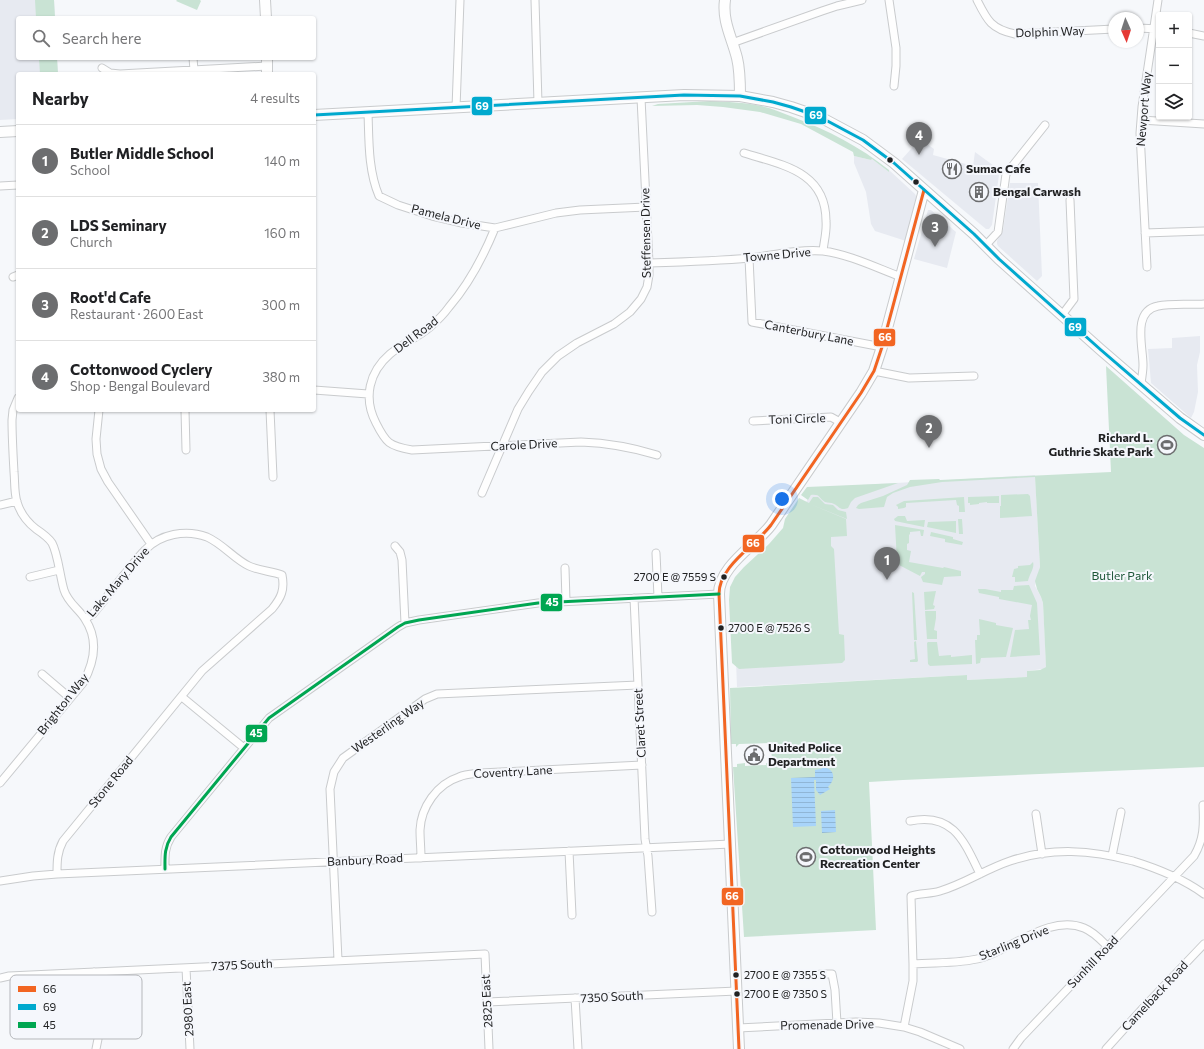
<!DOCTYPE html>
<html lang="en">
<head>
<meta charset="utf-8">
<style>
  :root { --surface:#fff; --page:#f6f6f6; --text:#202124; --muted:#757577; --line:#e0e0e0; --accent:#6c6d6f }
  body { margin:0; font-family:Commissioner,sans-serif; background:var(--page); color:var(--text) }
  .controls { position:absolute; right:12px; top:12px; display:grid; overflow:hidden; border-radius:4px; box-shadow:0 1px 3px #0004 }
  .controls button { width:36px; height:36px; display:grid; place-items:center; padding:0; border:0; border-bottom:1px solid var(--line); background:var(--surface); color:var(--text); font:20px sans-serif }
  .compass { position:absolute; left:1108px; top:12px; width:36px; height:36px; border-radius:50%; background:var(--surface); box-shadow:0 1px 3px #0004; rotate:177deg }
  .you { position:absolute; left:782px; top:499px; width:14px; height:14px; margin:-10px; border:3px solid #fff; border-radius:50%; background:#1a73e8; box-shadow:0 0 0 6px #1a73e833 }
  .badge { display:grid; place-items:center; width:26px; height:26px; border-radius:50%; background:var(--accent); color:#fff; font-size:13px; font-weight:700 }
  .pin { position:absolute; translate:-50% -33px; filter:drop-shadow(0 1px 2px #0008) }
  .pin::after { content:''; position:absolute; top:21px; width:14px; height:12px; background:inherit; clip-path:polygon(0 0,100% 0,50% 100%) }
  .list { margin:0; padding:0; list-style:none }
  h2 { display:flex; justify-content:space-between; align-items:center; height:52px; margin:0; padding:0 16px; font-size:17px }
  h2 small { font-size:13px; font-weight:400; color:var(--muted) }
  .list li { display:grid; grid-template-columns:26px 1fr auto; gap:12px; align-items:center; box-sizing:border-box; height:72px; padding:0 16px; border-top:1px solid var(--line) }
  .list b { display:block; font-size:15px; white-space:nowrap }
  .list p { margin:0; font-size:13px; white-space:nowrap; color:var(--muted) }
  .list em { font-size:13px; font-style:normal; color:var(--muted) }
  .icon { flex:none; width:22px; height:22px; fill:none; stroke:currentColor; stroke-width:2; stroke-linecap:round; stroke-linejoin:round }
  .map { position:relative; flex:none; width:1204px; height:1049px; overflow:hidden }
  .search { position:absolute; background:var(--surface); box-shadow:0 1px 3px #0004; left:16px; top:16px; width:300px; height:44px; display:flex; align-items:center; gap:10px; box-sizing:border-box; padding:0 14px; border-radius:4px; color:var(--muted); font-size:15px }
  .panel { position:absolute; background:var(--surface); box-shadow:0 1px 3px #0004; left:16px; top:72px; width:300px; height:340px; border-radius:4px }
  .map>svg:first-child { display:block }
  .built { fill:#e7eaf1 }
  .green { fill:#c9e3d4 }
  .water { fill:url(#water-rules) }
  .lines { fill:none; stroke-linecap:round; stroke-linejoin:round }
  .street-casing { stroke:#c9cbcd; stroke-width:9 }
  .secondary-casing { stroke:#c9cbcd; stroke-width:12 }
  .street { stroke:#fefefe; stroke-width:7 }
  .secondary { stroke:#fefefe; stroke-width:10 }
  .bus-1-casing { stroke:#f5f7fc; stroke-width:6 }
  .bus-2-casing { stroke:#f5f7fc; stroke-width:6 }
  .bus-3-casing { stroke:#f5f7fc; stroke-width:6 }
  .bus-1 { stroke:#f26522; stroke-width:3 }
  .bus-2 { stroke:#00a9ce; stroke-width:3 }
  .bus-3 { stroke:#00a651; stroke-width:3 }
  .bus-dot { fill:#212223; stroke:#f5f7fc; stroke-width:1.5 }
  .labels { text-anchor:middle; stroke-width:4; stroke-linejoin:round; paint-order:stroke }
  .bus-label { font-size:11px; fill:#212223; stroke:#f5f7fc; text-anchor:start }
  .street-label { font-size:12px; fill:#212223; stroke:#f5f7fc }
  .poi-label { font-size:12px; font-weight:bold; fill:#212223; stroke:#f5f7fc; text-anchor:start }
  .park-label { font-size:12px; fill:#1d5638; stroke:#f5f7fc }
  .key { fill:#f5f7fc; stroke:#b5b7bb; stroke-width:1 }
  .key-label { font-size:11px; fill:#212223 }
  .line-badge { stroke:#f5f7fc; stroke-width:1.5 }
  .badge-label { font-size:11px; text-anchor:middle; font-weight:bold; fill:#fff }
</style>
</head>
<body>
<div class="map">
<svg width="1204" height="1049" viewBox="0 0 1204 1049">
  <defs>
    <pattern id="water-rules" width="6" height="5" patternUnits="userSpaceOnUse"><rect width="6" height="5" fill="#a8d4fa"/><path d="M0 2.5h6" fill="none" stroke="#90b6d6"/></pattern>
  </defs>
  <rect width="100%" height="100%" fill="#f6f8fb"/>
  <!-- built -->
  <path class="built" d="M0 0H54L55 18H18V58H57L58 74H18V119L0 120Z
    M920 139 934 149 933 155 973 166 975 152 1001 171 999 175 992 225 989 229H986L902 159Z
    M854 156 871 160 872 159 889 172V170L915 194 917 198 906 241 875 231 871 224 866 192 854 163Z
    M1010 183H1038L1042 276 1037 281 998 246 997 244V241L1003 230Z
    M928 210H931L956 232 947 268 914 259Z
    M1200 336V352L1197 365 1198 392 1194 412 1191 418 1151 383 1148 349 1172 348V338Z
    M1035 475 1040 567 1035 586 1041 597 1043 603 1046 664V667L1043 669 1027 671V677L967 680V675L737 687 733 583 787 529 811 495 826 487Z"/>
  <!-- green -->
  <path class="green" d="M35 0H54L55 18H36Z
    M177 0H200L201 1 197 10 176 1Z
    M39 58H57L58 74H40Z
    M710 101C727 102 744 102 761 106 772 108 782 113 793 117 829 131 859 146 889 170V172L872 159 871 160 854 156 853 152 801 124 760 112 723 107 697 105 652 106 658 104Z
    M1106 366 1184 435 1204 448V767L903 780 869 782 876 930 744 937 733 767H737V764L745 763V766L766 765V763H772L771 743 739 744 736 747V744H731L730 688 967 675V680L1027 677V671L1040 670 1046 667 1043 603 1041 597 1037 589 1035 581 1040 567 1035 477 942 482 910 487 893 493 887 497 884 507 859 509 856 508 858 505 861 503 883 496 907 485 910 480 939 479 940 480 1111 472Z
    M898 483 855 498 851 502 848 508C840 511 840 507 834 504 831 502 828 503 825 502 818 498 821 494 811 495L808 500 801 495 807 487Z
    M1028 494 1030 496 1032 516 1000 518V506H1001V495Z
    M999 496V503H987V502L979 503V504L970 505V503H968V497Z
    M813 497H818L825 504 833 505 838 510 846 512 847 519 810 504 846 519 847 536 831 537V546L834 549 839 634 844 635 845 660 842 663 739 669 732 663 729 600 730 587 735 577 744 567 769 544 783 528 785 519 799 498 809 503Z
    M964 497 965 512H959V506L957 505 956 500 906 503V507L904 508 898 509V507L896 505 904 501Z
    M905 516 907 521 925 520 924 527 895 521 894 519 898 516Z
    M958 519H962L963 534H959Z
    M956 521V533L927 527 928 522Z
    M895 525 924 530 923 536H921L920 531 910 532V534L909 535V543L907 544V550L911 551 909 562 943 568 944 567 961 571V576L944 577 942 585 923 582 921 577 925 574V572H922L920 576 899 565 897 561Z
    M931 532 953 537V539L963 542 962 545 945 542V539L930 536Z
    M1033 562C1035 568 1029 575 1028 581L1015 582V577H1012L1014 569 1018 568V566L1030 565Z
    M1029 585 1037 603 1040 655 1010 657 1015 630 1029 629 1028 620H1031L1030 616 1032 605 999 599V597L979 593 978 589H985L1001 592V590H1013L1014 586Z
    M936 591 933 605 935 606 934 609 925 610 924 592Z
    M912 592 914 593 917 640H914Z
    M925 611H936V618L934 630 937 631V639H927Z
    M979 619 996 623V625L1013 628 1006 657 981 658 980 663 976 664 975 640H977V635H980Z
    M916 641 918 661 917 662H910V660L915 659 914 642Z
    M928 642H937L939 656 951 655V657L972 655V664L930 666 928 664 927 643Z"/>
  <!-- water -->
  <path class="water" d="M824 767C835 770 836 779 828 787L830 789 820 795 816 790V780H814L816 826 793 827 791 778 815 777V770L821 769Z
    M835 810 836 832 822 833 821 811Z"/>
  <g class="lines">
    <defs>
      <path id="street" d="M535 0 538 103
        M889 0 896 48V66L894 86
        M977 0C987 20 991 29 1015 34L1114 29
        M1138 28 1159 29
        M1189 33 1204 36
        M732 43 822 11 837 6 862 0
        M193 58 194 70
        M102 68 110 73 120 74 267 66
        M456 108 460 0
        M368 112C369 140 368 170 379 196L398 205 432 216 462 223 495 228 556 213 580 210 646 207
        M1141 120 1204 124
        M744 153C782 165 826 171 826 221 827 231 824 241 823 251
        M0 186 18 185
        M495 228C484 255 468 285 449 307 444 314 437 321 430 327 418 337 402 344 390 354 369 372 363 398 376 423 386 443 389 446 412 450L581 442C608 443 631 447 657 455
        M1145 233 1204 231
        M986 245 998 232 1006 174 1045 125
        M749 258 752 322 882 347
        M649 263C683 262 717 261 750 258 774 255 799 249 823 251 848 254 877 268 901 277
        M1147 267 1140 133 1142 107 1158 0
        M13 277 18 275
        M1062 315 1074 299 1070 200
        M874 371 909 378 974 376
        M1141 383C1142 377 1143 371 1143 365 1143 346 1132 311 1158 306 1171 303 1190 305 1204 304
        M314 390 368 394
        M99 410 96 439 97 454 101 469 108 482 151 544
        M185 410 186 450
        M270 410 273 477
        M753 421 831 417 840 422
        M482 493 518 409 529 391 542 372 558 356 577 343 614 324 630 312 641 299 647 287 649 275V263L641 98
        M0 505 17 501
        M395 546 400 552 402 560 405 623
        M656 553 658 597
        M565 568 566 601
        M30 577 59 570
        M634 598 645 839 648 856 652 912
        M42 674 70 698
        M182 697 244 748
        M0 783 83 683C94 663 99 640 85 619 79 609 68 603 64 590 60 577 58 554 52 543 48 537 42 533 36 529 27 522 20 512 17 502 14 492 15 482 14 472 13 454 12 437 12 420L13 410 18 398
        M1036 814 1042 854
        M910 821C953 812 964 841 980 874
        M569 851 572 915
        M1112 856 1121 812
        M421 858C421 849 420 839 420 830 421 807 437 784 459 777 466 774 473 774 481 773L642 765
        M165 869C165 858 164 848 171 837L269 718 398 627 405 623 419 620 538 603 719 594
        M57 874C57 862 57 852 63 841L202 671 272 609C281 598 285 590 282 575 271 571 260 571 249 566 234 559 223 544 207 537 186 529 160 534 145 550 137 558 130 568 123 576 113 589 103 602 93 614L85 619
        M0 881 33 876 57 874 731 844
        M338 960 330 789 334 772 343 758 425 699 437 694 638 685
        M913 964C935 962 959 964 981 958 1012 949 1050 914 1084 928 1094 932 1101 940 1108 947
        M186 968 190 1049
        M94 972 98 1039 96 1049
        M812 975 823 974H832L835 990 837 1023
        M0 978 9 976 485 954 489 1049
        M575 998 578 1049
        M487 1002 737 991
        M904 1027 913 981V964L911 896C920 893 931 894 940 891 964 884 986 869 1010 861 1052 847 1091 850 1133 861 1159 869 1182 878 1204 894
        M738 1028 856 1022 879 1023 904 1027 920 1032 960 1049
        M1013 1049 1021 1038 1194 856C1204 839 1204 825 1203 805
        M1106 1049 1143 1008 1204 944"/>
      <path id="secondary" d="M265 0 266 18
        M725 0C722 21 732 38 737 58 740 70 740 83 740 96
        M267 58V74
        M314 115 684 95 740 96 773 102 791 107 820 117 863 140 894 163 974 234 999 259 1101 350 1180 418 1204 435
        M0 132 18 131
        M739 1049 719 594C719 566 755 546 771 525L861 393 874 371 882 347 924 190"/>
    </defs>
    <!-- street casing -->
    <use href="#street" class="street-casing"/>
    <!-- secondary casing -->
    <use href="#secondary" class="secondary-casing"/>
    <!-- street -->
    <use href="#street" class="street"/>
    <!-- secondary -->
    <use href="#secondary" class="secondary"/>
    <defs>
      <path id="bus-1" d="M739 1049 719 594C719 566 755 546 771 525L861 393 874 371 882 347 924 190"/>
      <path id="bus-2" d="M314 115 684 95 740 96 773 102 791 107 820 117 863 140 894 163 974 234 999 259 1101 350 1180 418 1204 435"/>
      <path id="bus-3" d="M165 869C165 858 164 848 171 837L269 718 398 627 405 623 419 620 538 603 719 594"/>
    </defs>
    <!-- bus-1 casing -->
    <use href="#bus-1" class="bus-1-casing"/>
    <!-- bus-2 casing -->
    <use href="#bus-2" class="bus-2-casing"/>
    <!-- bus-3 casing -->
    <use href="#bus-3" class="bus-3-casing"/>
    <!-- bus-1 -->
    <use href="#bus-1" class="bus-1"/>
    <!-- bus-2 -->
    <use href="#bus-2" class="bus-2"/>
    <!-- bus-3 -->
    <use href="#bus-3" class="bus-3"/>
  </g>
  <!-- icons -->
  <defs>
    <symbol id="restaurant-ring" viewBox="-11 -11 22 22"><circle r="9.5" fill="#f5f7fc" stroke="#6c6d6f" stroke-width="1.5"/><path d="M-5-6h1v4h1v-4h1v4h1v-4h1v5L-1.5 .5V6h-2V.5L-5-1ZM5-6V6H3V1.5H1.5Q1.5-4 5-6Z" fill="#6c6d6f"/></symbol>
    <symbol id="building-ring" viewBox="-11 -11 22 22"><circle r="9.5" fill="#f5f7fc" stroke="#6c6d6f" stroke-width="1.5"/><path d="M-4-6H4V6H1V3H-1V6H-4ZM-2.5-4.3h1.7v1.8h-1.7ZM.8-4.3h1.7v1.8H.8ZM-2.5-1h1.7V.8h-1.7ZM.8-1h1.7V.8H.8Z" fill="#6c6d6f"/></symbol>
    <symbol id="stadium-ring" viewBox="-11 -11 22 22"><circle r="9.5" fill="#f5f7fc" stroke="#6c6d6f" stroke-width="1.5"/><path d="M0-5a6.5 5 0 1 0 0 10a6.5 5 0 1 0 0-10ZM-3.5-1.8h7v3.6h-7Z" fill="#6c6d6f"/></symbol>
    <symbol id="civic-ring" viewBox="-11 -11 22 22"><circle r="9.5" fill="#f5f7fc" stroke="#6c6d6f" stroke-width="1.5"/><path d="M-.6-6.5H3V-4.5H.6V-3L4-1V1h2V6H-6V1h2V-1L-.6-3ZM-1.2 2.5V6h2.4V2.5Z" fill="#6c6d6f"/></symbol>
  </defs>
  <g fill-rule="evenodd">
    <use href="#restaurant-ring" x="941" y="158" width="22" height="22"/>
    <use href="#building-ring" x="968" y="181" width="22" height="22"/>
    <use href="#stadium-ring" x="1156" y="434" width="22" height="22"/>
    <use href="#civic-ring" x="743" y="744" width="22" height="22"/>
    <use href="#stadium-ring" x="795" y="846" width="22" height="22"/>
  </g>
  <!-- markers -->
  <g class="bus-dot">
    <circle cx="890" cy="160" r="3.5"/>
    <circle cx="916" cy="182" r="3.5"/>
    <circle cx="724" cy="577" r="3.5"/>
    <circle cx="721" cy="628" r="3.5"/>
    <circle cx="736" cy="975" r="3.5"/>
    <circle cx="737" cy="994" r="3.5"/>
  </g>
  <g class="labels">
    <!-- bus labels -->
    <g class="bus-label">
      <text x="716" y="581" text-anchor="end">2700 E @ 7559 S</text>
      <text x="728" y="632">2700 E @ 7526 S</text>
      <text x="744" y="979">2700 E @ 7355 S</text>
      <text x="744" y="998">2700 E @ 7350 S</text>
    </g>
    <!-- street labels -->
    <g class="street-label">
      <text transform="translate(1050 32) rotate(-2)" y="4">Dolphin Way</text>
      <text transform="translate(1144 109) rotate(-85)" y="4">Newport Way</text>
      <text transform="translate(446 217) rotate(14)" y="4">Pamela Drive</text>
      <text transform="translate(646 233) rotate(-91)" y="4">Steffensen Drive</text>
      <text transform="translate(777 255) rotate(-5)" y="4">Towne Drive</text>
      <text transform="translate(809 333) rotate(11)" y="4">Canterbury Lane</text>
      <text transform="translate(416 335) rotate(-37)" y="4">Dell Road</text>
      <text transform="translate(797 419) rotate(-2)" y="4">Toni Circle</text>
      <text transform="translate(524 445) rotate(-3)" y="4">Carole Drive</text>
      <text transform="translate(118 582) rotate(-49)" y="4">Lake Mary Drive</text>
      <text transform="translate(63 704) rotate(-52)" y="4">Brighton Way</text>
      <text transform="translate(640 723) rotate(-93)" y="4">Claret Street</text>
      <text transform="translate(388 726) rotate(-35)" y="4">Westerling Way</text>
      <text transform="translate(513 772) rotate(-3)" y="4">Coventry Lane</text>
      <text transform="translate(111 782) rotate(-51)" y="4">Stone Road</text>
      <text transform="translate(365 860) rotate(-3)" y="4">Banbury Road</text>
      <text transform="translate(1014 943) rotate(-22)" y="4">Starling Drive</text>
      <text transform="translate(1093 962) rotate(-46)" y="4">Sunhill Road</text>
      <text transform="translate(242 965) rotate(-3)" y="4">7375 South</text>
      <text transform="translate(1155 996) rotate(-47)" y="4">Camelback Road</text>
      <text transform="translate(612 997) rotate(-3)" y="4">7350 South</text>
      <text transform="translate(487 1001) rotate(-93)" y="4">2825 East</text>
      <text transform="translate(188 1009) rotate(-93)" y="4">2980 East</text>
      <text transform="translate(827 1025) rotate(-1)" y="4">Promenade Drive</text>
    </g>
    <!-- poi labels -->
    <g class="poi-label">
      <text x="966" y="173">Sumac Cafe</text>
      <text x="993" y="196">Bengal Carwash</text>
      <text x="1153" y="442" text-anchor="end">Richard L.<tspan x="1153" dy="14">Guthrie Skate Park</tspan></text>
      <text x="768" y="752">United Police<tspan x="768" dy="14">Department</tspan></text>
      <text x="820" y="854">Cottonwood Heights<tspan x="820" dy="14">Recreation Center</tspan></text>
    </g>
    <!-- park labels -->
    <g class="park-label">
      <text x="1122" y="580">Butler Park</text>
    </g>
  </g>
  <!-- legend -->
  <rect x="10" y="975" width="132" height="64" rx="6" class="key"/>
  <rect x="18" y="986" width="18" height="6" fill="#f26522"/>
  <rect x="18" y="1004" width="18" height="6" fill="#00a9ce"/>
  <rect x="18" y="1022" width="18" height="6" fill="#00a651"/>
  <g class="key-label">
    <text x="43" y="993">66</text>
    <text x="43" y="1011">69</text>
    <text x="43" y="1029">45</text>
  </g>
  <g class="line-badge">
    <rect x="471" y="96" width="22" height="20" rx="4" fill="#00a9ce"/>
    <rect x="804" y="106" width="23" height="19" rx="4" fill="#00a9ce"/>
    <rect x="1064" y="317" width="23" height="20" rx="4" fill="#00a9ce"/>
    <rect x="873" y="328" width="23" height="19" rx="4" fill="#f26522"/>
    <rect x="742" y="534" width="23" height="19" rx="4" fill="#f26522"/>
    <rect x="540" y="593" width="23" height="19" rx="4" fill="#00a651"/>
    <rect x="245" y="724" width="23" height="19" rx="4" fill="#00a651"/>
    <rect x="721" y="887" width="23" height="19" rx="4" fill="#f26522"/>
  </g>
  <g class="badge-label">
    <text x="482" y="110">69</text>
    <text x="816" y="119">69</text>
    <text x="1075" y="331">69</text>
    <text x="885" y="341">66</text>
    <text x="753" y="547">66</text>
    <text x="552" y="606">45</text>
    <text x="256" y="737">45</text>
    <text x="732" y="900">66</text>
  </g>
</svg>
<div class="controls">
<button>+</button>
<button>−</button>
<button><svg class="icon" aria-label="layers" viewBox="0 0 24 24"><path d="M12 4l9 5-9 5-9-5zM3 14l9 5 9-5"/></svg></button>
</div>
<svg class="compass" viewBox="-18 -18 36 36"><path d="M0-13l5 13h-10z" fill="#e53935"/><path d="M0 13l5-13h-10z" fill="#757577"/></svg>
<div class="you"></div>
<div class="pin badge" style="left:887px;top:580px">1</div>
<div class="pin badge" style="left:929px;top:448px">2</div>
<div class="pin badge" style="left:935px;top:247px">3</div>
<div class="pin badge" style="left:919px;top:155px">4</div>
<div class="search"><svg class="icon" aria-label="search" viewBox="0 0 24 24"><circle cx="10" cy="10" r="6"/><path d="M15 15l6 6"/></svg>Search here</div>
<section class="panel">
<h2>Nearby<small>4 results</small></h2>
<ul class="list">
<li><span class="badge">1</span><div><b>Butler Middle School</b><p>School</p></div><em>140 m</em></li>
<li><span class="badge">2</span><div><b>LDS Seminary</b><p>Church</p></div><em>160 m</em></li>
<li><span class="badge">3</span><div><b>Root'd Cafe</b><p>Restaurant · 2600 East</p></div><em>300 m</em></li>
<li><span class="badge">4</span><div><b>Cottonwood Cyclery</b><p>Shop · Bengal Boulevard</p></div><em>380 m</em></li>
</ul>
</section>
</div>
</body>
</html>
